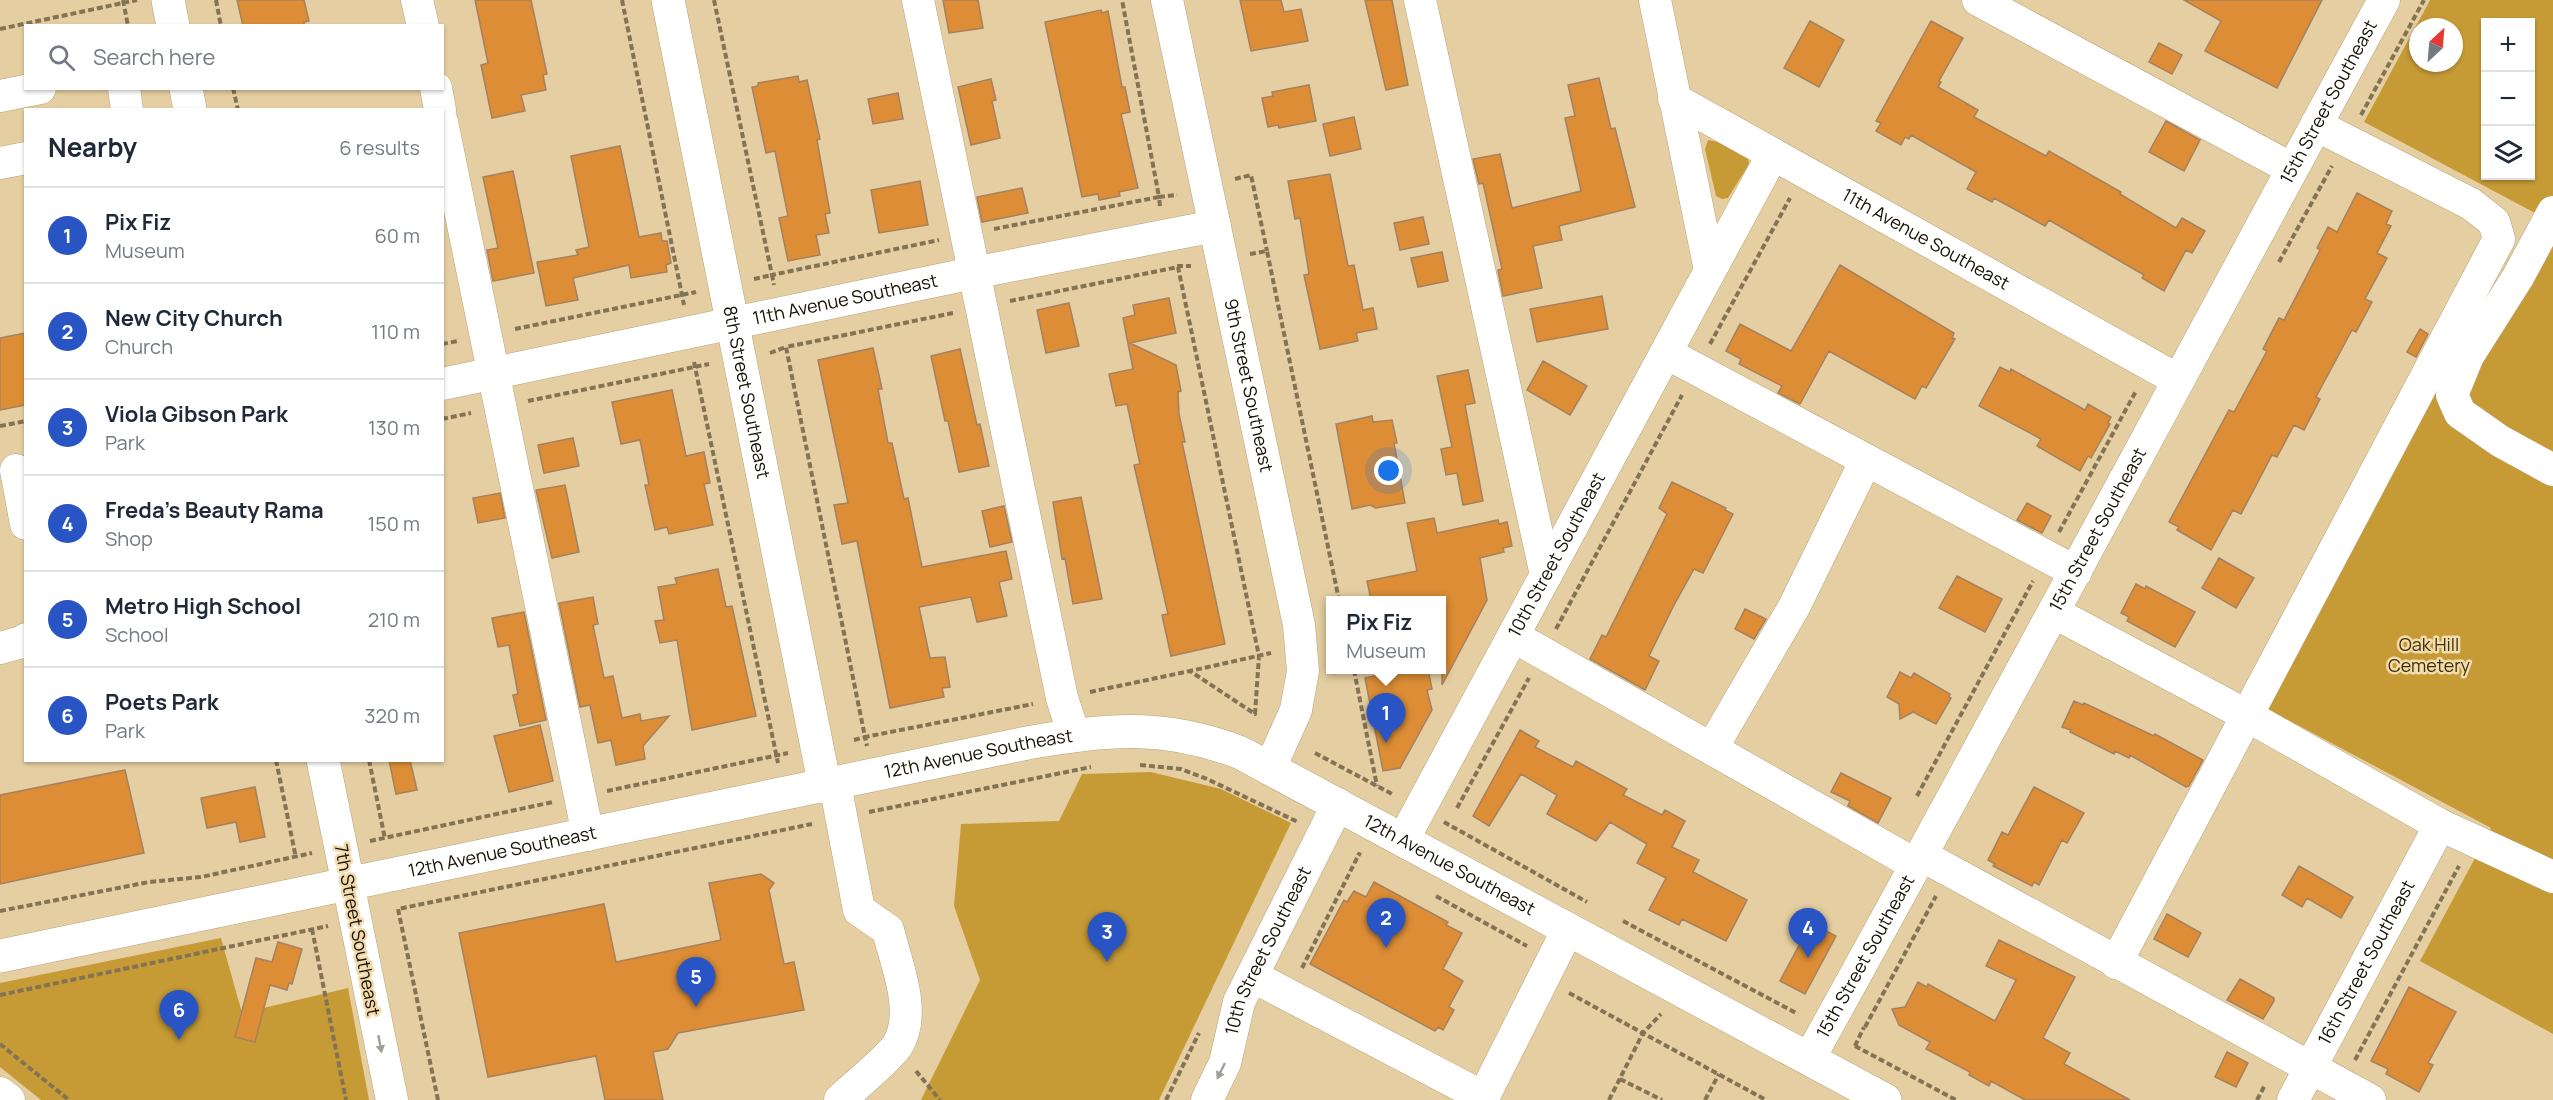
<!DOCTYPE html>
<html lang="en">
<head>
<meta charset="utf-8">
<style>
  :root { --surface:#fff; --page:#f6f6f7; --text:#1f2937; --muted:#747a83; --line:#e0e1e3; --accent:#2954c3 }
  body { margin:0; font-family:Manrope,sans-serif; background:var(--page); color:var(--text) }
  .controls { position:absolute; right:18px; top:18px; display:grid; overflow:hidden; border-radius:0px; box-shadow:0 2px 4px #0004 }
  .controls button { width:54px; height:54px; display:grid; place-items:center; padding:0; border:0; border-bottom:2px solid var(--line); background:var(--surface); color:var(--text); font:30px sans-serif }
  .compass { position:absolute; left:2409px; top:18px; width:54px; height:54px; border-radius:50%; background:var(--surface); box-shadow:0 2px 4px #0004; rotate:26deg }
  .you { position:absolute; left:1389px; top:471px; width:21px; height:21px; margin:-15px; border:4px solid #fff; border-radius:50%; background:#1a73e8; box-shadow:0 0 0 9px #1a73e833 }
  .badge { display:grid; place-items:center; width:39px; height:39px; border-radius:50%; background:var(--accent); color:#fff; font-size:20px; font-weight:700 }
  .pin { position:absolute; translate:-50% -50px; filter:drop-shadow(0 2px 3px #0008) }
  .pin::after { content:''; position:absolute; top:32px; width:21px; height:18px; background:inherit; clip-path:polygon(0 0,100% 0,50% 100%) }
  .popup { position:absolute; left:1326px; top:596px; width:120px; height:78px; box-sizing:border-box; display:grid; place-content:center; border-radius:0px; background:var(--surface); filter:drop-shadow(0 2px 4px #0005); font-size:20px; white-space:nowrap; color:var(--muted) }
  .popup b { font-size:22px; color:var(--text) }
  .popup::after { content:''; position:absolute; left:50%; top:100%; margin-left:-12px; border:12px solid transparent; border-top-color:var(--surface) }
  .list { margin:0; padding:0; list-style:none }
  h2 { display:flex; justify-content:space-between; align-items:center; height:78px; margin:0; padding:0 24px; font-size:26px }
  h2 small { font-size:20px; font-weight:400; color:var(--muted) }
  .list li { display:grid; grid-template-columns:39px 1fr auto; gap:18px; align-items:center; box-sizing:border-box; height:96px; padding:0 24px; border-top:2px solid var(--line) }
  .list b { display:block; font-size:22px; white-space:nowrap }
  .list p { margin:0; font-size:20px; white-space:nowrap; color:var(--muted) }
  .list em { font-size:20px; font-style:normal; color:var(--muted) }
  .icon { flex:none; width:33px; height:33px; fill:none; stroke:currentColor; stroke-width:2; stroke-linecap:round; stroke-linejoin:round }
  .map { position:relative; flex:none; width:2553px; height:1100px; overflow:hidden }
  .search { position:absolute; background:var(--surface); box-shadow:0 2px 4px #0004; left:24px; top:24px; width:420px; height:66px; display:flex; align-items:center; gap:15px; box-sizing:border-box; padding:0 21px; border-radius:0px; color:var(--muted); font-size:22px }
  .panel { position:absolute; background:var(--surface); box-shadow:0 2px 4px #0004; left:24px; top:108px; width:420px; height:654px; border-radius:0px }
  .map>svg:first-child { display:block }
  .green { fill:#c69b36; fill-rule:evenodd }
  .building { fill:#dc8d35; stroke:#a5815f; stroke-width:1.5 }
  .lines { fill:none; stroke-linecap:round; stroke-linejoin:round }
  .minor-casing { stroke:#bba579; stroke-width:33 }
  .major-casing { stroke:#bba579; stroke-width:34 }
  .path { stroke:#837355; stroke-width:4; stroke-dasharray:6 3; stroke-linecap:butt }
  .minor { stroke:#fff; stroke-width:32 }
  .major { stroke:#fff; stroke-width:33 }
  .oneway { fill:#a29f99 }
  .labels { text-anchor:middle; stroke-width:5; stroke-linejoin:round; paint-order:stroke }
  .street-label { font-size:18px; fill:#170f01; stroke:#f2dbae }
  .park-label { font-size:18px; fill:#422f00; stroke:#f2dbae }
</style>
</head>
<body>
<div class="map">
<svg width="2553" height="1100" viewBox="0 0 2553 1100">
  <rect width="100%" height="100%" fill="#e5cea1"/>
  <!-- green -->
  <path class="green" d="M2430 0H2553V1034L2420 961 2491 828 2260 705 2535 213 2364 122ZM2486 22H2530V176H2486ZM2418 27H2454V63H2418Z
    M1708 140 1723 143 1748 158 1749 164 1728 198 1722 199 1716 196 1705 149Z
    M1151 772 1221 789 1291 823 1159 1100H921L980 980 954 906 961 824 1059 821 1082 774Z
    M221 938 242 1013 348 988 369 1100H41L0 1067V983Z"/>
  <!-- building -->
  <path class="building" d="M237 0H304L309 21 304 22 305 26H243Z
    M475 0H531L547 74 543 75 546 90 521 95 525 111 492 118 481 65 488 63Z
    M943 0H978L983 28 949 33Z
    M1240 0H1281L1284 12 1301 9 1308 41 1251 51Z
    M1365 0H1392L1408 85 1386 90Z
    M2184 0H2322L2277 88 2205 51 2221 21Z
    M1101 10 1102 13 1108 11 1122 87H1125L1130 112 1121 114 1138 188 1119 192 1120 196 1099 200 1098 194 1082 197 1045 22Z
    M1810 21 1844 40 1819 87 1784 68Z
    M1931 21 1963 38 1939 81 1941 82 1938 87 1978 110 1974 117 2046 156 2049 151 2121 192 2120 194 2176 228 2182 218 2205 231 2192 253 2186 250 2164 291 2142 278 2144 275 2049 220 2045 226 1994 198 1992 202 1967 189 1976 172 1911 135 1909 139 1905 137 1901 145 1876 131 1881 123 1876 121Z
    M2159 43 2182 55 2172 74 2149 62Z
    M798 76 799 82 807 80 820 139 817 140 830 213 825 214 829 233 816 235 820 255 788 261 779 218 788 216 775 151 766 153 752 87 758 86V83Z
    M1599 78 1611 129 1615 128 1635 207 1559 226 1562 240 1533 246 1542 288 1503 296 1498 270 1502 269 1483 183 1479 184 1473 159 1500 154 1512 208 1581 191 1565 118 1575 116 1568 85Z
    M991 79 996 100 992 101 1000 138 971 145 958 87Z
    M1309 85 1316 121 1279 128 1278 125 1268 127 1262 98 1273 96 1272 92Z
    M898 93 903 119 873 124 868 99Z
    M1354 117 1361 149 1330 156 1323 124Z
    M2166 121 2200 140 2184 171 2149 152Z
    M620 146 639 237 661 233 662 241H667L671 263 666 265 667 272 631 278 629 265 573 278 578 300 546 306 537 262 578 255 576 250 589 247 571 156Z
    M513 171 534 273 493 281 487 250 498 248 483 177Z
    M1330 174 1348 266 1354 265 1363 310 1373 308 1377 329 1356 333 1358 341 1320 349 1304 275 1309 274 1300 218 1295 219 1288 181Z
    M920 181 928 225 879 233 871 190Z
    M1022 188 1028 213 982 222 977 197Z
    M2357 193 2392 211 2386 224 2391 226 2377 253 2387 258 2365 299 2372 302 2356 332 2352 330 2316 397 2320 399 2304 430 2294 425 2277 457 2272 455 2241 514 2233 510 2211 550 2177 530 2179 527 2169 522 2229 410 2234 412 2267 351 2263 349 2279 318 2284 320 2320 250 2317 248 2328 227 2337 232Z
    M1423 217 1429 244 1400 250 1394 223Z
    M1442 252 1448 281 1418 287 1411 258Z
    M1840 265 1954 333 1952 338 1955 339 1926 388 1922 386 1915 399 1829 351 1800 404 1778 393 1782 386 1739 364 1741 359 1726 351 1740 324 1791 351Z
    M1602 296 1608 329 1537 342 1530 309Z
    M1169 298 1176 333 1130 343 1176 365 1181 391 1178 392 1179 414 1185 442H1182L1225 644 1171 656 1162 615 1168 614 1134 465 1140 464 1127 404 1116 406 1109 374 1133 369 1123 318 1135 315 1133 305Z
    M1069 303 1079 346 1046 353 1037 310Z
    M2420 329 2428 334 2416 357 2407 352Z
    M26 333V405L0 410V338Z
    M873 348 882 389H878L888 443H892L904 499 908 498 922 567 1006 551 1012 579 999 582 1007 616 977 622 971 597 919 607 930 658 945 657 950 687 942 688 944 697 890 708 857 541 842 544 834 505 848 503 818 360Z
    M960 349 977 425 980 424 989 466 959 472 948 421H945L931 356Z
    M1543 361 1587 386 1570 415 1527 390Z
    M2000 367 2010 372 2011 369 2085 410 2088 404 2111 417 2108 423 2110 424 2091 458 2088 456 2080 471 2037 446 2041 439 1979 406Z
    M1468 370 1475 403 1465 405 1483 501 1463 505 1457 473 1446 475 1441 449 1452 447 1437 376Z
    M672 390 686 456 704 452 710 483 704 484 713 525 669 534 667 527 655 530 645 485H649L640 440 621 444 612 402Z
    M1372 416 1373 422 1392 420 1397 443H1394L1405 503 1376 508 1370 505 1352 509 1336 424Z
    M573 438 579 466 544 473 538 445Z
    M1672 482 1726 508 1725 510 1733 514 1703 573 1694 569 1673 607 1649 656 1659 661 1645 690 1590 659 1602 635 1606 637 1667 514 1659 508Z
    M565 485 579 552 552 558 536 490Z
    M500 493 505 518 478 523 473 498Z
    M1081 497 1102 599 1073 604 1065 558 1062 559 1053 502Z
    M2027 503 2051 516 2042 533 2017 520Z
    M1004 506 1012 542 990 547 982 511Z
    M1434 518 1437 533 1498 520 1499 524 1507 522 1512 546 1503 548 1504 552 1480 558 1487 600 1442 685V600H1371L1367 581 1417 571 1407 523Z
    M2219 558 2254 578 2236 608 2202 588Z
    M718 569 726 607 732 606 756 716 692 730 677 640 660 643 655 621 664 620 658 587 677 584 675 578Z
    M1957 576 2002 599 1985 632 1939 608Z
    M2136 584 2145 589 2146 586 2195 612 2175 647 2127 621 2129 617 2121 613Z
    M593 597 598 624 593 625 604 678 613 676 622 718 640 714 641 721 669 716 643 746 645 759 616 765 611 740 598 743 590 705 580 707 559 603Z
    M1745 609 1766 619 1754 639 1735 629Z
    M524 612 546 720 520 726 513 695 518 694 509 645 498 647 492 618Z
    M1406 669H1428L1432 689 1427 690 1432 710 1400 768 1383 771 1365 678Z
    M1900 672 1911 678 1914 673 1950 694 1949 697 1951 698 1936 724 1913 712 1900 719 1899 704 1887 697Z
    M2074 701 2083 705 2084 703 2154 736 2155 734 2203 760 2189 786 2186 787 2130 755 2129 758 2115 751 2114 754 2070 732 2071 730 2062 727Z
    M540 725 553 781 509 792 494 736Z
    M1520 730 1539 741 1535 747 1573 767 1576 761 1627 789 1623 795 1662 815 1665 810 1685 821 1672 847 1699 860 1693 872 1747 900 1726 941 1682 919 1679 925 1649 910 1666 878 1637 863 1647 844 1610 822 1596 841 1578 831 1547 814 1557 795 1521 774 1489 826 1473 816Z
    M389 760H410L417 790 396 794Z
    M125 770 144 853 0 884V795Z
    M1841 773 1891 798 1878 823 1848 806 1850 801 1831 792Z
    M255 787 265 837 240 842 236 822 207 828 201 798Z
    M2034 787 2084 813 2067 843 2062 840 2039 885 2034 882 2032 886 1993 866 1995 864 1988 860 2002 832 2008 835Z
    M2299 866 2353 897 2341 918 2307 898 2302 907 2282 895Z
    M761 874 774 883 769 890 784 964 794 962 804 1010 678 1033 668 1049 653 1052 663 1100H605L596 1056 488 1077 459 933 604 904 616 962 721 940 709 883Z
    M1374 882 1448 922 1446 925 1462 933 1443 969 1463 981 1449 1007 1454 1010 1443 1030 1438 1027 1435 1031 1310 964 1344 900 1347 902 1354 891 1366 897Z
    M2167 914 2201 933 2188 957 2154 939Z
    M1811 923 1836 936 1805 994 1780 981Z
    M1999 940 2075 977 2043 1038 2070 1053 2064 1064 2130 1100H2025L1991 1081 1989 1086 1969 1075 1970 1072 1926 1049 1930 1042 1899 1025 1892 1009 1905 1007 1918 982 1927 987 1928 984 1995 1021 2016 980 1986 966Z
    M278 942 302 949 292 984 289 983 287 990 270 985 255 1042 235 1037 256 958 272 962Z
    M2240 979 2274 998V1001L2263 1019 2227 1000Z
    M2409 987 2456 1012 2428 1063 2433 1065 2419 1092 2386 1074 2388 1069 2371 1061Z
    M2227 1052 2248 1063 2236 1087 2215 1077Z"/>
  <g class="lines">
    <defs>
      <g id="minor">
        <path d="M417 0 423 26"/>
        <path d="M918 0 1062 698 1074 735"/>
        <path id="s1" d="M1167 0 1299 625 1303 671 1296 710 1270 768"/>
        <path d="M1420 0 1546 575"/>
        <path d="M1655 0 1710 270"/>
        <path d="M1978 0 2292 169"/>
        <path d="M124 88 127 110"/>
        <path d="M436 88 440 110"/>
        <path d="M0 96 40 88"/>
        <path id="s2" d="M1674 99 2178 380"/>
        <path d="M442 122 588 835"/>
        <path d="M0 163 26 158"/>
        <path d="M2553 212 2518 277 2468 356 2452 395 2460 413 2500 441 2553 470"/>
        <path d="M1666 353 2076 572"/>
        <path id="s3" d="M442 384 973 273 1215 226"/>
        <path d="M16 470 26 524"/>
        <path d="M2055 613 2246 715 2440 825 2553 877"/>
        <path d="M1513 636 1916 865"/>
        <path d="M0 648 22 642 26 639"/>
        <path d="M1712 748 1794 607 1866 460"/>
        <path d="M835 784 859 910 888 930C896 964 918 1013 897 1046 887 1060 854 1087 840 1100"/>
        <path id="s4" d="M1403 840 1773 154"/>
        <path d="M1921 855 2370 1100"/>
        <path d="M348 883 392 1100"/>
        <path d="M2116 963 2499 239 2494 222 2471 204 2316 125"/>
        <path d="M1252 976 1483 1097"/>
        <path id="s5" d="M1809 1059C2004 708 2192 353 2384 0"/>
        <path d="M0 1093 9 1100"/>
        <path id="s6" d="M1207 1100 1225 1063 1239 1002 1338 804"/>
        <path d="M1482 1100 1568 929"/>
        <path id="s7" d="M2293 1100 2440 825"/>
      </g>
      <g id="major">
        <path d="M168 0 173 26"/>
        <path id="s8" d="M668 0 825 787"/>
        <path d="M186 88 190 110"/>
        <path d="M323 760 348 883"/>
        <path id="s9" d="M0 956 1027 743C1107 729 1164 723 1241 753L1885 1100"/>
      </g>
    </defs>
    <!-- minor casing -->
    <use href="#minor" class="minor-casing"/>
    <!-- major casing -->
    <use href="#major" class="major-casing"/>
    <!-- path -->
    <path class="path" d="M123 0 128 26
      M216 0 221 26
      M622 0 684 305
      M714 0 772 275 939 240
      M0 29 137 0
      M233 88 238 110
      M2361 115 2424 0
      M1235 179 1251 175 1267 251
      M1160 206 1159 197 1177 195
      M994 229 1159 197 1122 0
      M1250 254 1267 251 1339 600
      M2279 262 2332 166
      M1177 266H1191
      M754 279 772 275 774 285
      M1010 301 1178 267 1259 656 1255 714 1190 671 1271 653
      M953 313 786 347 865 737 1033 704
      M515 329 696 292
      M442 344 458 341
      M1710 344 1790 198
      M770 353 786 347
      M694 362 778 763
      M528 401 709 364
      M442 419 471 413
      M0 426 26 421
      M2059 532 2136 391
      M1556 629 1682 395
      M1354 670 1377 786
      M1090 692 1190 671
      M854 740 865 737 867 746
      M1315 753 1394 795
      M276 760 296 858
      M369 760 385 839
      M1140 765 1181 769 1207 779 1298 822
      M607 791 788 753
      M1917 796 2033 581
      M1457 808 1529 678
      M869 812 1091 767
      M1444 822 1587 902
      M370 841 553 802
      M1436 896 1527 946
      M0 911 149 882 201 877 312 853
      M1623 921 1798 1014
      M312 929 346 1100
      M1302 968 1359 854 1361 855
      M1569 993 1766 1100
      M0 995 328 926
      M1865 1027 1936 896
      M0 1044 69 1100
      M1855 1046 1956 1100
      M1855 1046 1864 1027
      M2355 1060 2459 866
      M916 1071 940 1100
      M1620 1079 1662 1100
      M438 1100 398 909 812 824
      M1166 1100 1199 1033
      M1609 1100 1643 1033 1661 1014
      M1705 1100 1719 1074
      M2257 1100 2265 1085"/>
    <!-- minor -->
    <use href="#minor" class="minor"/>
    <!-- major -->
    <use href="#major" class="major"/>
  </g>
  <!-- one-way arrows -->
  <defs><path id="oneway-solid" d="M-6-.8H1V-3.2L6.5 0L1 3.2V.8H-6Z" transform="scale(1.5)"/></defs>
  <g class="oneway">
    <use href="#oneway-solid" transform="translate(380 1044) rotate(79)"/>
    <use href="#oneway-solid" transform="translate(1221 1071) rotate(116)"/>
  </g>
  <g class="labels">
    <!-- street labels -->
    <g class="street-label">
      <text dy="6" stroke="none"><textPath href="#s5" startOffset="1089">15th Street Southeast</textPath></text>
      <text dy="6" stroke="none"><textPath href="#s2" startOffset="288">11th Avenue Southeast</textPath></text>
      <text dy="6" stroke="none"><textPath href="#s3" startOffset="412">11th Avenue Southeast</textPath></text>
      <text dy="6" stroke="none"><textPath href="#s1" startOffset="394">9th Street Southeast</textPath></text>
      <text dy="6" stroke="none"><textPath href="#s8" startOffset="400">8th Street Southeast</textPath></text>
      <text dy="6" stroke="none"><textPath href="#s5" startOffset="603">15th Street Southeast</textPath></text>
      <text dy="6" stroke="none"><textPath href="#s4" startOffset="324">10th Street Southeast</textPath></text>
      <text dy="6" stroke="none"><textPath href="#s9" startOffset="999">12th Avenue Southeast</textPath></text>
      <text dy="6" stroke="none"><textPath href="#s9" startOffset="513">12th Avenue Southeast</textPath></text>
      <text dy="6" stroke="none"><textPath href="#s9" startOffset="1503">12th Avenue Southeast</textPath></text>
      <text transform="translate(357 930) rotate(79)" y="6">7th Street Southeast</text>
      <text dy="6" stroke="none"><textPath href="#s6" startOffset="162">10th Street Southeast</textPath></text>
      <text dy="6" stroke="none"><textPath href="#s5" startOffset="117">15th Street Southeast</textPath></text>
      <text dy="6" stroke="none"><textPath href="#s7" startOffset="156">16th Street Southeast</textPath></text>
    </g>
    <!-- park labels -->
    <g class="park-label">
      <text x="2429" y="651">Oak Hill<tspan x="2429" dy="21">Cemetery</tspan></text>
    </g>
  </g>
</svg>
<div class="controls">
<button>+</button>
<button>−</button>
<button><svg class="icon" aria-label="layers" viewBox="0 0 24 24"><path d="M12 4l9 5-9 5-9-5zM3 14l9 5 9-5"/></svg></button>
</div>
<svg class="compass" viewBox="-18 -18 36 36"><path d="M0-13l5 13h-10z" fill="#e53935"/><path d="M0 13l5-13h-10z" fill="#747a83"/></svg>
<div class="you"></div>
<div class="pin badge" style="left:1386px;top:743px">1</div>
<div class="popup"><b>Pix Fiz</b>Museum</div>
<div class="pin badge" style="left:1386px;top:948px">2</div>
<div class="pin badge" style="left:1107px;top:962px">3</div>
<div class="pin badge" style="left:1808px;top:958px">4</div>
<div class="pin badge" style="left:696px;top:1007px">5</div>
<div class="pin badge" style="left:179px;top:1040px">6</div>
<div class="search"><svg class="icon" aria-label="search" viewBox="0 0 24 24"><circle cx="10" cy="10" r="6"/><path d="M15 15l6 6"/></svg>Search here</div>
<section class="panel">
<h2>Nearby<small>6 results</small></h2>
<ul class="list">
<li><span class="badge">1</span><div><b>Pix Fiz</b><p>Museum</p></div><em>60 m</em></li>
<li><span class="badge">2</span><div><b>New City Church</b><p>Church</p></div><em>110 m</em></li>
<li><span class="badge">3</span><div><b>Viola Gibson Park</b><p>Park</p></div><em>130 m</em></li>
<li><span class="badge">4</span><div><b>Freda's Beauty Rama</b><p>Shop</p></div><em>150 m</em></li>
<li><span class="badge">5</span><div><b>Metro High School</b><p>School</p></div><em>210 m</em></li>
<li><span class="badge">6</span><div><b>Poets Park</b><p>Park</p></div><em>320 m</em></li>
</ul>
</section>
</div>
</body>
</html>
